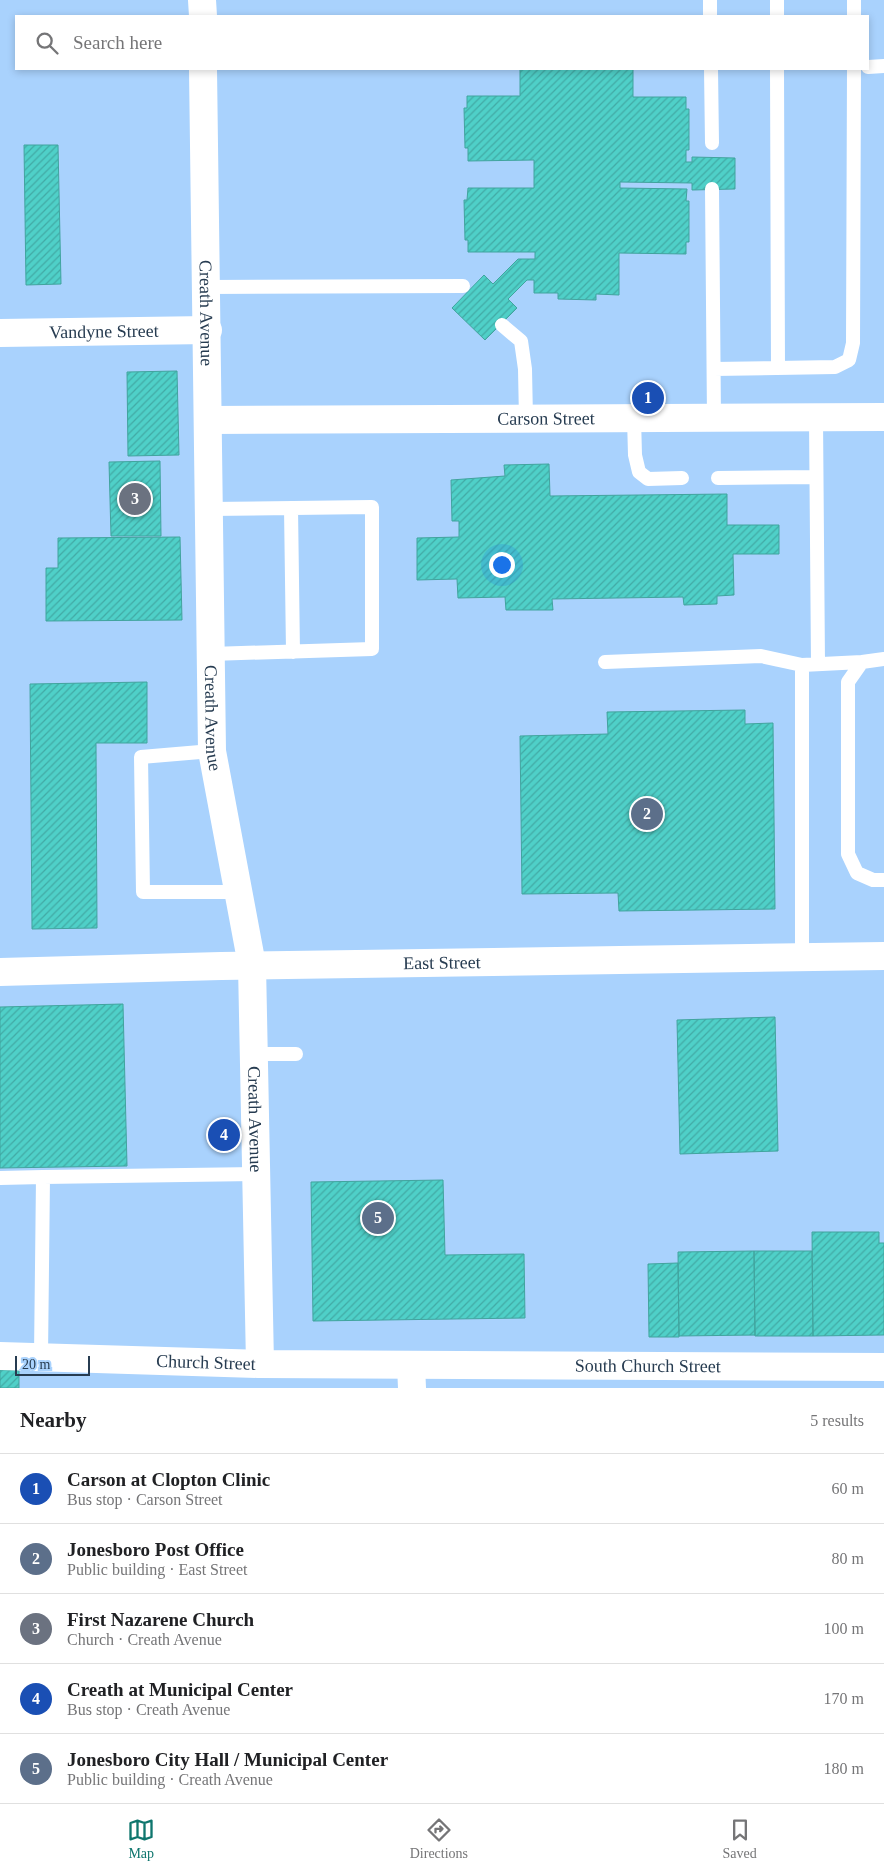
<!DOCTYPE html>
<html lang="en">
<head>
<meta charset="utf-8">
<style>
  :root { --surface:#fff; --page:#f6f6f6; --text:#202124; --muted:#757577; --line:#e0e0e0; --accent:#0f766e }
  body { margin:0; font-family:Georgia,serif; background:var(--page); color:var(--text) }
  .scale { position:absolute; left:15px; bottom:12px; width:75px; box-sizing:border-box; padding-left:5px; border:2px solid #273c51; border-top:0; font-size:14px; line-height:18px; white-space:nowrap; color:#273c51; -webkit-text-stroke:4px #a9d2fd; paint-order:stroke }
  .you { position:absolute; left:501px; top:564px; width:18px; height:18px; margin:-12px; border:4px solid #fff; border-radius:50%; background:#1a73e8; box-shadow:0 0 0 8px #1a73e833 }
  .badge { display:grid; place-items:center; width:32px; height:32px; border-radius:50%; background:var(--accent); color:#fff; font-size:16px; font-weight:700 }
  .pin { position:absolute; translate:-50% -50%; border:2px solid #fff; box-shadow:0 1px 5px #0006 }
  .list { margin:0; padding:0; list-style:none }
  h2 { display:flex; justify-content:space-between; align-items:center; height:65px; margin:0; padding:0 20px; font-size:21px }
  h2 small { font-size:16px; font-weight:400; color:var(--muted) }
  .list li { display:grid; grid-template-columns:32px 1fr auto; gap:15px; align-items:center; box-sizing:border-box; height:70px; padding:0 20px; border-top:1px solid var(--line) }
  .list b { display:block; font-size:19px; white-space:nowrap }
  .list p { margin:0; font-size:16px; white-space:nowrap; color:var(--muted) }
  .list em { font-size:16px; font-style:normal; color:var(--muted) }
  .icon { flex:none; width:28px; height:28px; fill:none; stroke:currentColor; stroke-width:2; stroke-linecap:round; stroke-linejoin:round }
  .map { position:relative; flex:none; width:884px; height:1388px; overflow:hidden }
  .search { position:absolute; background:var(--surface); box-shadow:0 2px 8px #0003; left:15px; right:15px; top:15px; height:55px; display:flex; align-items:center; gap:12px; box-sizing:border-box; padding:0 18px; border-radius:0px; color:var(--muted); font-size:19px }
  .sheet { height:415px; background:var(--surface) }
  nav { display:flex; justify-content:space-around; align-items:center; box-sizing:border-box; height:70px; border-top:1px solid var(--line); background:var(--surface); font-size:14px; color:var(--muted) }
  nav a { display:grid; justify-items:center; gap:2px }
  nav .on { color:var(--accent) }
  .map>svg:first-child { display:block }
  .building { fill:url(#building-hatch); stroke:#41a49e }
  .lines { fill:none; stroke-linecap:round; stroke-linejoin:round }
  .service { stroke:#fff; stroke-width:14 }
  .minor { stroke:#fff; stroke-width:28 }
  .labels { text-anchor:middle; stroke-width:5; stroke-linejoin:round; paint-order:stroke }
  .street-label { font-size:18px; fill:#273c51; stroke:#a9d2fd }
</style>
</head>
<body>
<div class="map">
<svg width="884" height="1388" viewBox="0 0 884 1388">
  <defs>
    <pattern id="building-hatch" width="6" height="6" patternUnits="userSpaceOnUse" patternTransform="scale(1.25)"><rect width="6" height="6" fill="#4fd0c8"/><path d="M-1 1l2-2M0 6l6-6M5 7l2-2" fill="none" stroke="#42aaa5"/></pattern>
  </defs>
  <rect width="100%" height="100%" fill="#a9d2fd"/>
  <!-- building -->
  <path class="building" d="M520 69H633V97H686V109H689V150H686V162H692V157L735 158V189L692 190V183L620 182V188L687 189 686 201H689V242H686V254L619 253V295L596 294V300L558 299V293H534V280H527L508 299 517 308 485 340 452 308 484 275 493 284 518 259H535V252H468V240H465L464 200H467L468 188H534V160L468 161V148H465L464 108H467V96H520Z
    M24 145H58L61 284 26 285Z
    M177 371 179 455 128 456 127 372Z
    M160 461 161 536H111L109 462Z
    M549 464 550 496 727 494V525H779V554H733L734 595 717 596V604L684 605 683 597 552 599 553 610H506L505 597 458 598 457 579 417 580V538L459 537V521H452L451 480 505 476 504 465Z
    M180 537 182 620 46 621V568H58V538Z
    M147 682V743H96L97 928 32 929 30 684Z
    M745 710V724L773 723 775 909 619 911 618 893 522 894 520 736 608 734 607 712Z
    M123 1004 127 1166 0 1168V1007Z
    M775 1017 778 1151 680 1154 677 1020Z
    M443 1180 445 1255 524 1254 525 1318 313 1321 311 1182Z
    M812 1232H879V1243H884V1335L813 1336Z
    M754 1251H812L813 1336H755Z
    M754 1251 755 1335 679 1336 678 1252Z
    M678 1263 679 1337H649L648 1264Z
    M0 1370H19V1388H0Z"/>
  <g class="lines">
    <!-- service -->
    <path class="service" d="M710 0V16
      M777 0V16
      M854 16V0
      M868 67 884 66
      M711 69 712 143
      M777 69 778 368
      M712 189 714 418
      M207 287 463 286
      M502 325 521 341 525 369 526 419
      M714 369 835 367 849 360 853 343 854 69
      M634 418 635 455 639 472 648 479 682 478
      M816 418 818 664
      M718 478 816 477
      M291 508 293 652
      M210 509 372 507V649L211 654
      M884 659 862 662 848 682V854L857 873 873 880H884
      M605 662 761 656 802 665 862 662
      M212 751 141 757 143 892H239
      M802 957V665
      M254 1054H296
      M43 1177 256 1174
      M0 1178 43 1177 41 1356"/>
    <!-- minor -->
    <g class="minor">
      <path d="M202 0 203 16"/>
      <path id="s1" d="M203 69 212 751 252 965 260 1364"/>
      <path id="s2" d="M0 333 208 330"/>
      <path id="s3" d="M210 420 884 417"/>
      <path id="s4" d="M0 972 221 966 884 956"/>
      <path id="s5" d="M0 1356 260 1364 884 1367"/>
      <path d="M411 1365 412 1388"/>
    </g>
  </g>
  <g class="labels">
    <!-- street labels -->
    <g class="street-label">
      <text dy="6" stroke="none"><textPath href="#s1" startOffset="244">Creath Avenue</textPath></text>
      <text dy="6" stroke="none"><textPath href="#s2" startOffset="104">Vandyne Street</textPath></text>
      <text dy="6" stroke="none"><textPath href="#s3" startOffset="336">Carson Street</textPath></text>
      <text dy="6" stroke="none"><textPath href="#s1" startOffset="649">Creath Avenue</textPath></text>
      <text dy="6" stroke="none"><textPath href="#s4" startOffset="442">East Street</textPath></text>
      <text dy="6" stroke="none"><textPath href="#s1" startOffset="1054">Creath Avenue</textPath></text>
      <text dy="6" stroke="none"><textPath href="#s5" startOffset="206">Church Street</textPath></text>
      <text dy="6" stroke="none"><textPath href="#s5" startOffset="648">South Church Street</textPath></text>
    </g>
  </g>
</svg>
<div class="scale">20 m</div>
<div class="you"></div>
<div class="pin badge" style="left:648px;top:398px;background:#1a4fb4">1</div>
<div class="pin badge" style="left:647px;top:814px;background:#5c6f8a">2</div>
<div class="pin badge" style="left:135px;top:499px;background:#6b7280">3</div>
<div class="pin badge" style="left:224px;top:1135px;background:#1a4fb4">4</div>
<div class="pin badge" style="left:378px;top:1218px;background:#5c6f8a">5</div>
<div class="search"><svg class="icon" aria-label="search" viewBox="0 0 24 24"><circle cx="10" cy="10" r="6"/><path d="M15 15l6 6"/></svg>Search here</div>
</div>
<section class="sheet">
<h2>Nearby<small>5 results</small></h2>
<ul class="list">
<li><span class="badge" style="background:#1a4fb4">1</span><div><b>Carson at Clopton Clinic</b><p>Bus stop · Carson Street</p></div><em>60 m</em></li>
<li><span class="badge" style="background:#5c6f8a">2</span><div><b>Jonesboro Post Office</b><p>Public building · East Street</p></div><em>80 m</em></li>
<li><span class="badge" style="background:#6b7280">3</span><div><b>First Nazarene Church</b><p>Church · Creath Avenue</p></div><em>100 m</em></li>
<li><span class="badge" style="background:#1a4fb4">4</span><div><b>Creath at Municipal Center</b><p>Bus stop · Creath Avenue</p></div><em>170 m</em></li>
<li><span class="badge" style="background:#5c6f8a">5</span><div><b>Jonesboro City Hall / Municipal Center</b><p>Public building · Creath Avenue</p></div><em>180 m</em></li>
</ul>
</section>
<nav>
<a class="on"><svg class="icon" aria-label="map" viewBox="0 0 24 24"><path d="M3 6l6-2 6 2 6-2v14l-6 2-6-2-6 2zM9 4v14M15 6v14"/></svg>Map</a>
<a><svg class="icon" aria-label="directions" viewBox="0 0 24 24"><path d="M12 3l9 9-9 9-9-9zM9 14v-3h6M13 9l2 2-2 2"/></svg>Directions</a>
<a><svg class="icon" aria-label="saved" viewBox="0 0 24 24"><path d="M7 4h10v16l-5-4-5 4z"/></svg>Saved</a>
</nav>
</body>
</html>
